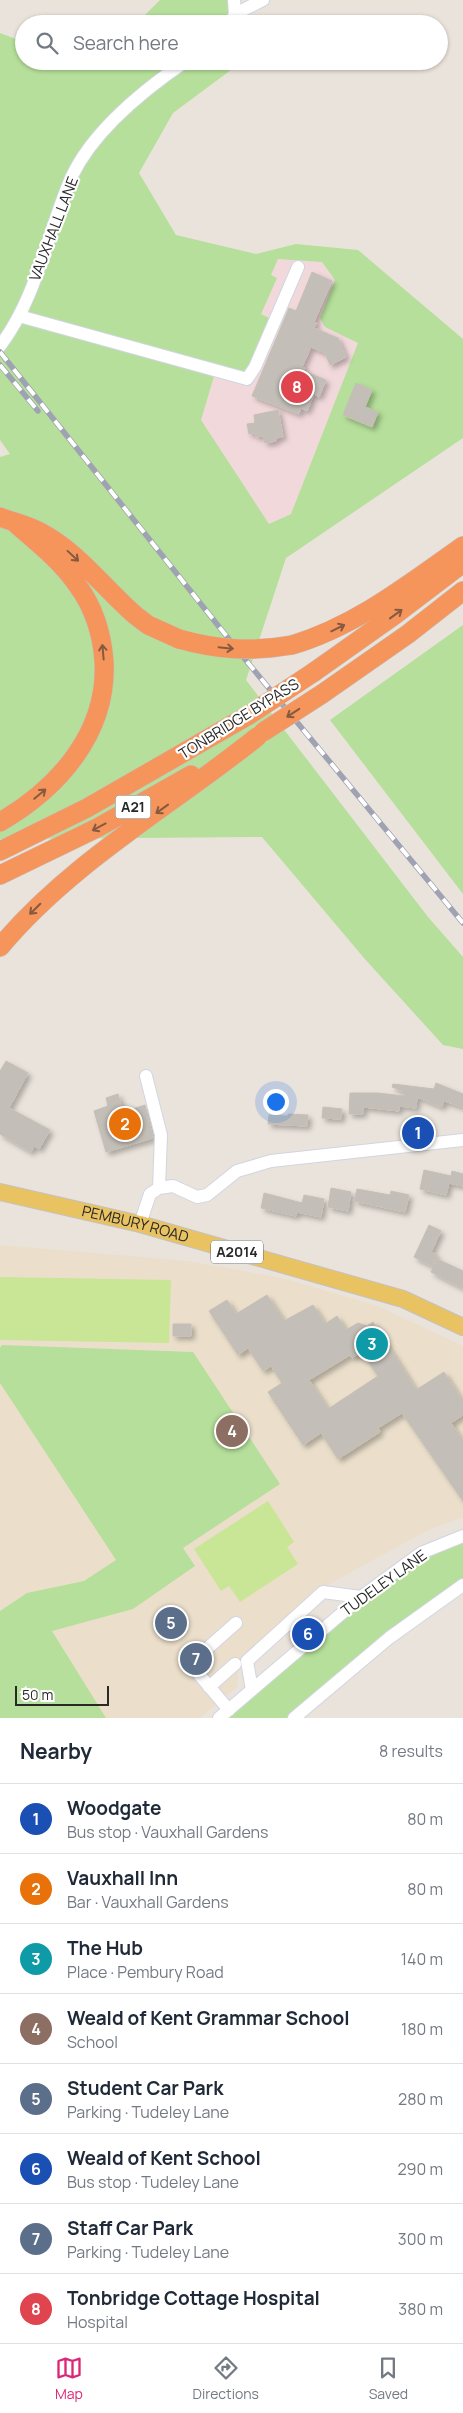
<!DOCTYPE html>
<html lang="en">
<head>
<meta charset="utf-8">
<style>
  :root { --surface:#fff; --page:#f6f6f7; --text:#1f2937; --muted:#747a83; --line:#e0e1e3; --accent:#db2777 }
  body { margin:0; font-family:Manrope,sans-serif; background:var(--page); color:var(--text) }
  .scale { position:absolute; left:15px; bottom:12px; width:94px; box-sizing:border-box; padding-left:5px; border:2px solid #292929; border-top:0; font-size:14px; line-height:18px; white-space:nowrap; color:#292929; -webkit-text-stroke:4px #fff; paint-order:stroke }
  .you { position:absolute; left:275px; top:1101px; width:18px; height:18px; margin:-12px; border:4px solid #fff; border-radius:50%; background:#1a73e8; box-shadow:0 0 0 8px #1a73e833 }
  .badge { display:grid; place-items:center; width:32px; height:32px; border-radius:50%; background:var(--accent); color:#fff; font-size:16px; font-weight:700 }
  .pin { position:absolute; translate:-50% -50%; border:2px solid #fff; box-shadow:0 1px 5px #0006 }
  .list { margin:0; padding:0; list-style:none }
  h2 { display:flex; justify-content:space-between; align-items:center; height:65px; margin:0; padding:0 20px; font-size:21px }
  h2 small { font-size:16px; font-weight:400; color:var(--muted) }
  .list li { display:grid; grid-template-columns:32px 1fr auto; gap:15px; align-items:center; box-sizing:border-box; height:70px; padding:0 20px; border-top:1px solid var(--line) }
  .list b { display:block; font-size:19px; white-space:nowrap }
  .list p { margin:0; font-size:16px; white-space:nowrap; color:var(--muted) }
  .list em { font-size:16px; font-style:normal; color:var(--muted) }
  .icon { flex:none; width:28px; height:28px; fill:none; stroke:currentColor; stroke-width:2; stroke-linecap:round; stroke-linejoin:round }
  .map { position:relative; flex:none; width:463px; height:1718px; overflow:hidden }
  .search { position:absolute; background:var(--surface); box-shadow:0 1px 4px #0004; left:15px; right:15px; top:15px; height:55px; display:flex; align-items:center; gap:12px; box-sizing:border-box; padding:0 18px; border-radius:28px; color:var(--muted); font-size:19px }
  .sheet { height:625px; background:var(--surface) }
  nav { display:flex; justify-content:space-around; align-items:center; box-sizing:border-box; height:70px; border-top:1px solid var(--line); background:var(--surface); font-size:14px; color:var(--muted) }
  nav a { display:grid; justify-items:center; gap:2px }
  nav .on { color:var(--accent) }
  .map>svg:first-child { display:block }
  .education { fill:#ebdfcb }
  .medical { fill:#f1d9db }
  .green { fill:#b5df9a; fill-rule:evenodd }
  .pitch { fill:#c8e696 }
  .building { fill:#c3beb7; stroke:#c6bfb5; fill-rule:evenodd; filter:url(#shadow) }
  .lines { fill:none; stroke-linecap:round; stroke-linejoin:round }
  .minor-casing { stroke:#d1d5e1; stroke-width:14 }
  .major-casing { stroke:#c3c3c3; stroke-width:18 }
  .highway-casing { stroke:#c3c3c3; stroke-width:20 }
  .minor { stroke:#fff; stroke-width:12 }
  .major { stroke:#e9c262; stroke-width:16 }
  .highway { stroke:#f6955b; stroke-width:19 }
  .rail-casing { stroke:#9ea2b2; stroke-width:5.5 }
  .rail { stroke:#fff; stroke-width:4; stroke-dasharray:11; stroke-linecap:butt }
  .highway-bridge-casing { stroke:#c3c3c3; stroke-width:20; stroke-linecap:butt }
  .highway-bridge { stroke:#f6955b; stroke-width:19 }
  .oneway { stroke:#855a40 }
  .labels { text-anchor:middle; stroke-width:4.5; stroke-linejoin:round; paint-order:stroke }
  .shield { fill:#fff; stroke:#696969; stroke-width:1 }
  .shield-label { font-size:14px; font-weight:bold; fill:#292929 }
  .street-label { font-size:15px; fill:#292929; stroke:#fff }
</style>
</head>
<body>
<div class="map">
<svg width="463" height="1718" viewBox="0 0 463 1718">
  <defs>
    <filter id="shadow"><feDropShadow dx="3.5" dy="3.5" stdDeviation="2.5" flood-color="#0004"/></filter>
  </defs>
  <rect width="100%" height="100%" fill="#eae3db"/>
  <!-- education -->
  <path class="education" d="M0 1245 188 1261 282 1278 378 1306 463 1346V1517L424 1532 322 1588 239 1663 237 1687 200 1718H0Z"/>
  <!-- medical -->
  <path class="medical" d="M239 257H339L463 381 265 553 148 393Z"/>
  <!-- green -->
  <path class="green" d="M160 0H227L252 24H136Z
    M0 33 24 42V61H243L173 113 139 173 176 235 256 254 296 244 358 250 463 339V438L286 558 246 680 428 917 463 957V1049L443 1045 364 958 262 837 0 839V457L10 454 0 440ZM278 259 322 262 335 280 320 318 325 327 358 343 291 514 269 524 201 420 217 366 242 373 252 367 271 319 261 314 277 278 271 275Z
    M463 625V894L330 720Z
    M2 1345 193 1352 280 1484 183 1548 195 1566 133 1609 52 1631 106 1718H0V1611L27 1593 84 1581 116 1560 0 1383V1348Z
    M463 1536V1585L294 1718H219L421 1553Z"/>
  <!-- pitch -->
  <path class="pitch" d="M0 1277 171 1280 169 1343 0 1340Z
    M268 1501 294 1542 287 1547 298 1564 240 1602 229 1586 221 1591 194 1549Z"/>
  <!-- building -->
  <path class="building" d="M312 272 332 281 314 322 317 323 314 328 338 338 346 357 330 365 325 353 311 347 302 367 305 368 304 371 326 380 319 397 314 394 307 411 301 408 299 414 252 396 289 308 296 311Z
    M356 383 372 390 365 407 378 412 372 427 343 415Z
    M278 410 283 437 276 438V441L265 443 263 436 256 437 255 433 249 434 247 424 255 423 254 415Z
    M6 1061 28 1073 9 1108 50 1130 39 1149 34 1146 31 1152 0 1134V1071Z
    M436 1083 463 1094V1107L444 1101 442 1107 417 1097 416 1108 399 1106V1111L363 1107V1114H349L350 1093H378L404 1096 405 1092 392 1087 393 1084 434 1089Z
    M118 1094 123 1112 145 1105 153 1138 106 1152 94 1111 108 1106 106 1098Z
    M323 1107 342 1109 341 1119 322 1118Z
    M288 1114 308 1115 307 1126 268 1124 269 1115 288 1116Z
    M424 1170 451 1176 452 1171 463 1174V1186L449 1183 446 1195 420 1189Z
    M331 1188 351 1192 348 1211 328 1207Z
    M357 1189 390 1195 391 1191 409 1195 405 1212 354 1201Z
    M264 1193 302 1203 304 1195 324 1199 321 1217 297 1212 296 1216 261 1208Z
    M429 1225 441 1231 431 1252 437 1255 432 1266 414 1257Z
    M437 1259 463 1271V1288L431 1272Z
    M267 1295 284 1321 313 1305 325 1324 337 1316 346 1330 358 1323 367 1326 373 1322 416 1390 444 1372 463 1402V1415L451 1423 463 1441V1501L402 1413 378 1428 380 1432 338 1459 321 1433 303 1445 268 1392 282 1383 271 1366 263 1371 248 1348 238 1355 209 1311 227 1300 236 1314ZM362 1352 378 1376 328 1409 309 1380 350 1355 352 1358Z
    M173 1324H191V1336H173Z"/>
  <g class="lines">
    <defs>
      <path id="minor" d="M235 14 263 0
        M230 24 235 14 234 0
        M19 316 247 379 255 367 298 267
        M0 346C38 296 47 232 72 176 94 130 145 89 186 61
        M146 1076 161 1135 159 1188
        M140 1224 150 1194 159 1188 173 1186 197 1197 207 1195 237 1171 271 1161 463 1140
        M209 1687 235 1664
        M252 1690 247 1661 323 1592 361 1597
        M229 1710 191 1665 192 1662 236 1623
        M219 1718 361 1597 421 1553 463 1536
        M294 1718 389 1638 463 1585"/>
      <g id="major">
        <path id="s1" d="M0 1192 140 1224 403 1299 463 1327"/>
      </g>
      <path id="highway" d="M0 517C13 522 28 525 40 532 77 551 104 588 135 615L148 625 179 639
        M292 645C356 626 409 584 463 546
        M314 672 396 614 463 563
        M322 694 408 634 463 591
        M0 822C59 788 108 732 104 661 102 634 94 608 78 586 62 562 38 543 16 524
        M0 851 87 808 249 715
        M0 875 97 828 191 775
        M0 947C71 862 171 806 257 737"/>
    </defs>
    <!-- minor casing -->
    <use href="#minor" class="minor-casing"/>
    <!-- major casing -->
    <use href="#major" class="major-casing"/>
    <!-- highway casing -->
    <use href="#highway" class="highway-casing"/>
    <!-- minor -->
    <use href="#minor" class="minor"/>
    <!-- major -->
    <use href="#major" class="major"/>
    <!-- highway -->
    <use href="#highway" class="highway"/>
    <defs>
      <path id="rail" d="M0 352 244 658 463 923
        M0 365 38 411"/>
    </defs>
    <!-- rail casing -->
    <use href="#rail" class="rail-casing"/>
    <!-- rail -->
    <use href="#rail" class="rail"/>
    <defs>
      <path id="highway-bridge" d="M179 639C218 650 252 652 292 645
        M249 715 314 672
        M263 732 322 694"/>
    </defs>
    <!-- highway-bridge casing -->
    <use href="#highway-bridge" class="highway-bridge-casing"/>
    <!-- highway-bridge -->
    <use href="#highway-bridge" class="highway-bridge"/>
  </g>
  <!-- one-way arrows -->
  <defs><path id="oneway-shaft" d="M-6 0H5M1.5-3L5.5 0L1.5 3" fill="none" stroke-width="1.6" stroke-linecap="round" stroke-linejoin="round" transform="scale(1.25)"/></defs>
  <g class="oneway">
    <use href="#oneway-shaft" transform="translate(73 556) rotate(43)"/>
    <use href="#oneway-shaft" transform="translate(396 614) rotate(-36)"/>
    <use href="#oneway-shaft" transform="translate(338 628) rotate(-26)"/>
    <use href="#oneway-shaft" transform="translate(226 648) rotate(6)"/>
    <use href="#oneway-shaft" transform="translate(103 652) rotate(-95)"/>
    <use href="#oneway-shaft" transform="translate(293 713) rotate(147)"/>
    <use href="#oneway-shaft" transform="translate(40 794) rotate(-40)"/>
    <use href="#oneway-shaft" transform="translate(162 809) rotate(144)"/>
    <use href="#oneway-shaft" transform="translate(99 827) rotate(152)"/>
    <use href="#oneway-shaft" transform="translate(35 909) rotate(135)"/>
  </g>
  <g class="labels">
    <!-- shield labels -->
    <g class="shield">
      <rect x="115.5" y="795.5" width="35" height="23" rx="4"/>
      <rect x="211" y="1240.5" width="52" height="23" rx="4"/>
    </g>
    <g class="shield-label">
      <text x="133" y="812">A21</text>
      <text x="237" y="1257">A2014</text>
    </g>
    <!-- street labels -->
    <g class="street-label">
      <text transform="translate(54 229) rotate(-69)" y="5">VAUXHALL LANE</text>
      <text transform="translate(239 719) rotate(-32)" y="5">TONBRIDGE BYPASS</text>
      <text dy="5" stroke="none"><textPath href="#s1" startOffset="139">PEMBURY ROAD</textPath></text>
      <text transform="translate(384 1583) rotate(-36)" y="5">TUDELEY LANE</text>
    </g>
  </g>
</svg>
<div class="scale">50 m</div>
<div class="you"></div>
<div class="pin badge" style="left:418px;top:1133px;background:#1a4fb4">1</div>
<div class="pin badge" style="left:125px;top:1124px;background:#e8710a">2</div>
<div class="pin badge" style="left:372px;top:1344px;background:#0f9aa8">3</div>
<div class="pin badge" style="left:232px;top:1431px;background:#8d6e63">4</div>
<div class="pin badge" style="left:171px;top:1623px;background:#5c6f8a">5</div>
<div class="pin badge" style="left:308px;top:1634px;background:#1a4fb4">6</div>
<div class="pin badge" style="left:196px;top:1659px;background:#5c6f8a">7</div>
<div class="pin badge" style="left:297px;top:387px;background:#e0444e">8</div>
<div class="search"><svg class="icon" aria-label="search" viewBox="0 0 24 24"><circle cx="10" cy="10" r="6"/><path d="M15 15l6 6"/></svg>Search here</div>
</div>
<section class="sheet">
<h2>Nearby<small>8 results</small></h2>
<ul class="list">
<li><span class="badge" style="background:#1a4fb4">1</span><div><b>Woodgate</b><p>Bus stop · Vauxhall Gardens</p></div><em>80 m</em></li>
<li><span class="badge" style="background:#e8710a">2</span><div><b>Vauxhall Inn</b><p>Bar · Vauxhall Gardens</p></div><em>80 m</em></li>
<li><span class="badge" style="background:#0f9aa8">3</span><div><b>The Hub</b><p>Place · Pembury Road</p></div><em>140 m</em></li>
<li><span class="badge" style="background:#8d6e63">4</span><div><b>Weald of Kent Grammar School</b><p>School</p></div><em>180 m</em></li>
<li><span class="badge" style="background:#5c6f8a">5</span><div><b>Student Car Park</b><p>Parking · Tudeley Lane</p></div><em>280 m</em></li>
<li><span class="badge" style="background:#1a4fb4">6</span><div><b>Weald of Kent School</b><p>Bus stop · Tudeley Lane</p></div><em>290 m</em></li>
<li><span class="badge" style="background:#5c6f8a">7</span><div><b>Staff Car Park</b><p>Parking · Tudeley Lane</p></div><em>300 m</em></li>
<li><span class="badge" style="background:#e0444e">8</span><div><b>Tonbridge Cottage Hospital</b><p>Hospital</p></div><em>380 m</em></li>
</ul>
</section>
<nav>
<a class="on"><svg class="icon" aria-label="map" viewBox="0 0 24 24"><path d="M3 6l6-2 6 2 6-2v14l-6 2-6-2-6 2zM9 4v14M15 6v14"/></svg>Map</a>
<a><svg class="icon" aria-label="directions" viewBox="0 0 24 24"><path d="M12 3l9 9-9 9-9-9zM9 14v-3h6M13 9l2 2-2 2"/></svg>Directions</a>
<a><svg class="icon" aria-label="saved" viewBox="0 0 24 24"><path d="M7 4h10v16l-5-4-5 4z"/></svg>Saved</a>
</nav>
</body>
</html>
